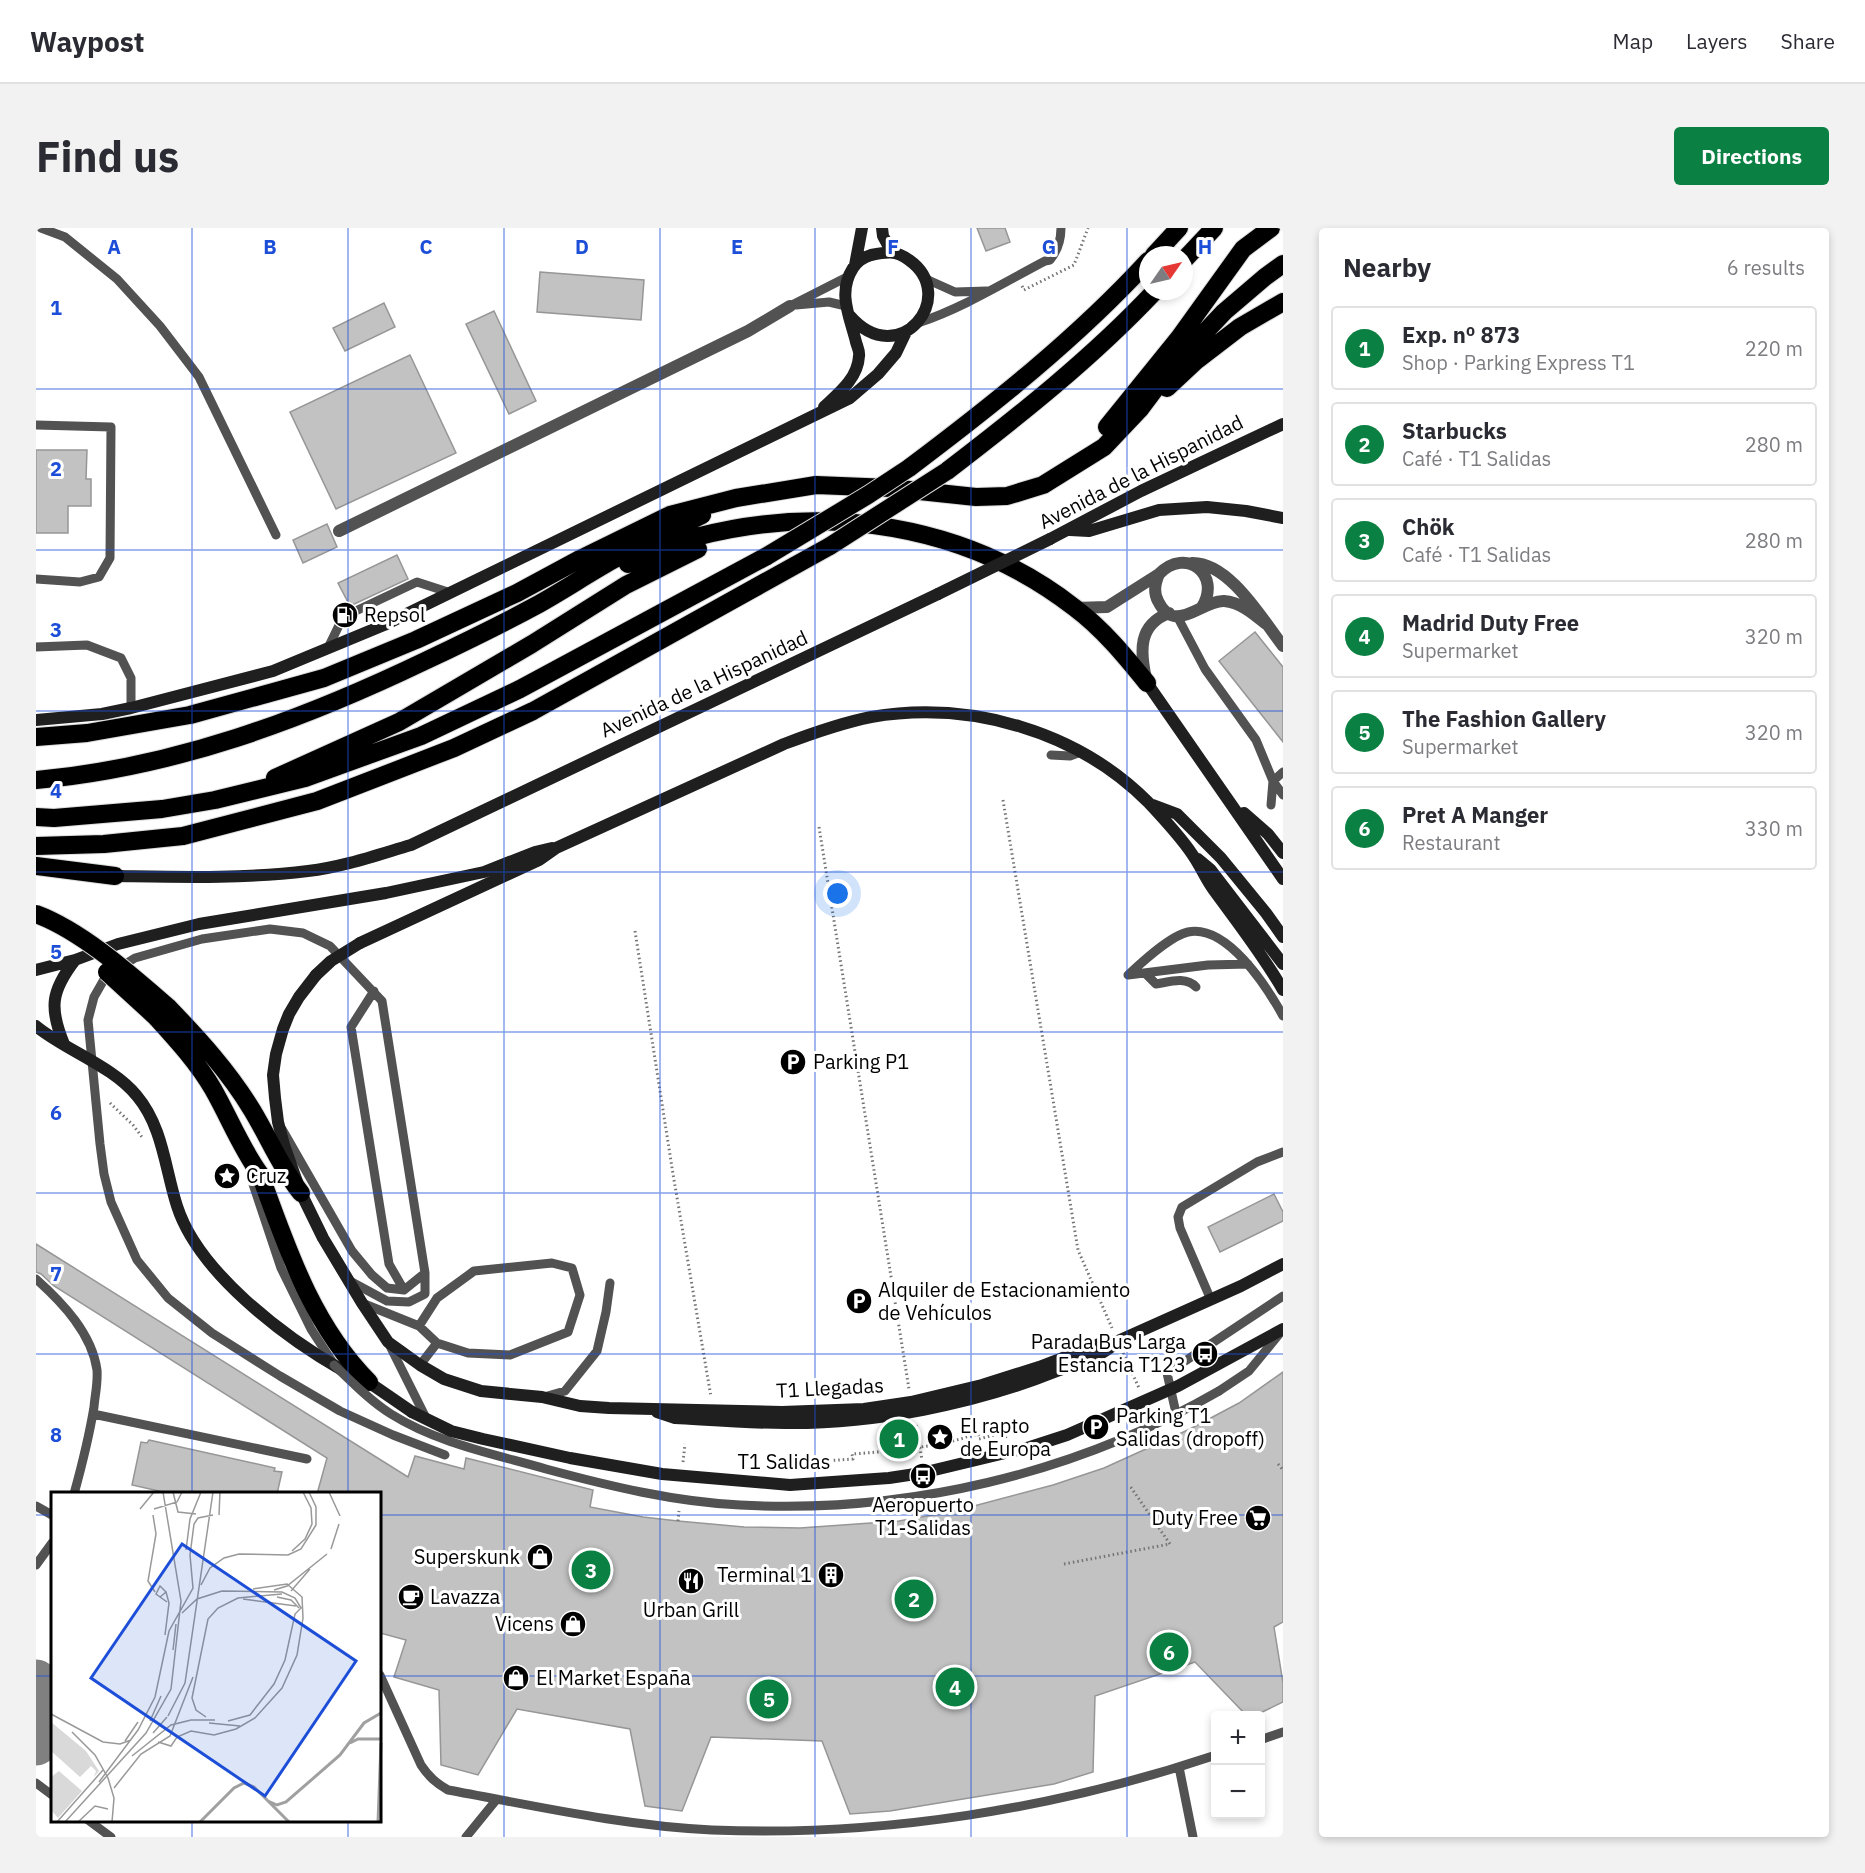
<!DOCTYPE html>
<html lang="en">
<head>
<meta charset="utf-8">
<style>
  :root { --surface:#fff; --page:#f2f2f3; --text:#2b2b33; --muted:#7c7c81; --line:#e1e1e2; --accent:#0b8043 }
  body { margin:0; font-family:"IBM Plex Sans",sans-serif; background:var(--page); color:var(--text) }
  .controls { position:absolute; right:18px; bottom:18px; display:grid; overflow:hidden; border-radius:6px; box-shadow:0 3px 9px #0003 }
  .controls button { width:54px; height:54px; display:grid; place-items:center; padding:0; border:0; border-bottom:2px solid var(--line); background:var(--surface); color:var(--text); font:30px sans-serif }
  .compass { position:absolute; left:1103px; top:18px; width:54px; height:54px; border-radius:50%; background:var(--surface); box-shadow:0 3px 9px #0003; rotate:56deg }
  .you { position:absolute; left:802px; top:666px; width:21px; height:21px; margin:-15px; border:4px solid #fff; border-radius:50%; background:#1a73e8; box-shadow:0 0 0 9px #1a73e833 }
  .badge { display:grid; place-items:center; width:39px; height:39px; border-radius:50%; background:var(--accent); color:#fff; font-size:20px; font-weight:700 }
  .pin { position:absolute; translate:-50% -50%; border:3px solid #fff; box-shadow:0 2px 6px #0006 }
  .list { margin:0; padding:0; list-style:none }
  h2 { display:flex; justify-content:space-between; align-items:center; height:78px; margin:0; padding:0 24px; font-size:26px }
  h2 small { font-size:20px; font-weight:400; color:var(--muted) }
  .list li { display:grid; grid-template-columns:39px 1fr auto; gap:18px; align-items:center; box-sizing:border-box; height:84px; margin:0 12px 12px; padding:0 12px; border:2px solid var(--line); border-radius:6px }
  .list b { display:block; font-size:22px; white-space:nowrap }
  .list p { margin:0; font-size:20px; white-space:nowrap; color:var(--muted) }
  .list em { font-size:20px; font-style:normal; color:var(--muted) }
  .map { position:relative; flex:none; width:1247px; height:1609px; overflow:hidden; border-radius:6px }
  header { display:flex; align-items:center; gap:36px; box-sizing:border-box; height:84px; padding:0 30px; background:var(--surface); border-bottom:2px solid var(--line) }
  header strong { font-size:28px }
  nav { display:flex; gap:33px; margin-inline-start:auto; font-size:21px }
  .intro { display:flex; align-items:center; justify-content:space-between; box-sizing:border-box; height:144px; padding:0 36px }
  h1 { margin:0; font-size:42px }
  .button { padding:15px 27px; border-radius:6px; background:var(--accent); color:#fff; font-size:21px; font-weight:700 }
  main { display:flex; gap:36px; padding:0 36px }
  aside { flex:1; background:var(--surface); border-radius:6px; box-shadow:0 3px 9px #0003 }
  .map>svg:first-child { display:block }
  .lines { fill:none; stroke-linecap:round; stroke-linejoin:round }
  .taxiway { stroke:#808080; stroke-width:45 }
  .building { fill:#c2c2c2; stroke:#969696; stroke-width:1.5 }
  .highway-casing { stroke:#dbdbdb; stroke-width:20 }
  .path { stroke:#747474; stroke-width:3; stroke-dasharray:1.5 3; stroke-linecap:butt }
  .lane { stroke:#525252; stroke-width:9 }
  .street { stroke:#525252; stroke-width:12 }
  .secondary { stroke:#1f1f1f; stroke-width:12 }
  .highway { stroke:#000; stroke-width:18 }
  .highway-bridge-casing { stroke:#dbdbdb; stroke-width:20; stroke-linecap:butt }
  .lane-bridge { stroke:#525252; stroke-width:9 }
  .secondary-bridge { stroke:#1f1f1f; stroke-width:12 }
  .highway-bridge { stroke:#000; stroke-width:18 }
  .grid { fill:none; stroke:#1d4ed8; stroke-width:1.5; stroke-opacity:0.55 }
  .labels { text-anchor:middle; stroke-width:6; stroke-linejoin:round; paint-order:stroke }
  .street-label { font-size:20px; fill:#000; stroke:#fff }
  .poi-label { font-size:20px; fill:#000; stroke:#fff; text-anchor:start }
  .inset-river { fill:none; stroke:#a0a0a0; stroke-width:3 }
  .inset-road { fill:none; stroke:#999; stroke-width:1.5 }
  .view { fill:#1d4ed8; fill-opacity:0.15; stroke:#1d4ed8; stroke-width:3 }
  .inset-edge { fill:none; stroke:#000; stroke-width:3 }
  .grid-label { font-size:20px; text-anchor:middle; font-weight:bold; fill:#1d4ed8; stroke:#fff; stroke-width:6; stroke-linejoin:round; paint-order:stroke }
</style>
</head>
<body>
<header>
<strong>Waypost</strong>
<nav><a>Map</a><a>Layers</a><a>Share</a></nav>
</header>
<div class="intro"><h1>Find us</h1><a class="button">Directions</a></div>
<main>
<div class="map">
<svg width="1247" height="1609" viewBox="0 0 1247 1609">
  <rect width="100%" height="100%" fill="#fff"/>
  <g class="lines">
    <!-- taxiway -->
    <path class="taxiway" d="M0 1454 4 1484 0 1515"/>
  </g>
  <!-- building -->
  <path class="building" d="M941 0H969L974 14 950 23Z
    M504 44 608 52 605 92 501 84Z
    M348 75 359 99 309 123 297 100Z
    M458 83 500 173 473 186 430 96Z
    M374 127 420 225 300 281 254 184Z
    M0 222H51L50 251H55V278H32V305H0Z
    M291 296 301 319 267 335 257 312Z
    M361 327 372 351 314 378 302 355Z
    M1219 404 1247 439V514L1183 433Z
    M1238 966 1247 984V993L1184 1024 1172 999Z
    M0 1016 372 1249 379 1228 428 1241 430 1230 557 1262 554 1279 607 1289 642 1293 708 1299 764 1300 863 1293 919 1283 1017 1257 1068 1240 1154 1201 1203 1175 1247 1144V1394L1238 1399 1247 1455V1474L1218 1488H1211L1159 1434 1059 1468 1057 1544 1018 1556 854 1583 814 1586 786 1513 675 1509 646 1583 609 1578 594 1501 481 1481 442 1547 405 1537 403 1462 358 1449 370 1412 344 1405V1266H281L291 1230 18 1058 5 1046 0 1044Z
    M870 1201 873 1218 855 1221 852 1204Z
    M113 1212 239 1240 238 1243 246 1244 241 1266H136L96 1257 105 1214 111 1215Z"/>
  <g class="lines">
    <defs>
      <path id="highway" d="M1118 27 1143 0
        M1148 32 1178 0
        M1131 160 1161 132 1204 99 1247 74
        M1071 199 1143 110 1207 21 1235 0
        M873 240C958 176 1040 111 1112 33
        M911 243C984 187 1056 130 1119 63
        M592 336C614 327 637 316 660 309 790 275 931 296 1039 380 1067 401 1089 428 1111 455
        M0 509 51 505 154 487 288 450 380 412 481 365 544 331 634 287 700 270 780 257 855 260 940 269 971 268 1007 257 1068 219 1104 181 1134 141 1188 84 1229 49 1247 36
        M239 550 363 494 496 416 590 357 662 321
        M0 552C137 540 266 492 389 433 427 415 466 396 503 376 528 362 552 346 577 332 606 315 637 302 666 287
        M0 589 18 590 126 581 179 572 269 550 385 508 484 461 731 328
        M0 618 68 616 147 608 281 573 418 520 497 483 794 318
        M0 638 79 648
        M132 779C163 811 193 844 216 882 233 910 245 940 265 965
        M120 789C140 811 162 835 177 861 193 889 205 920 224 946 251 1020 276 1097 333 1154"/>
    </defs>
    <!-- highway casing -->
    <use href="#highway" class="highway-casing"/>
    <!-- path -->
    <path class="path" d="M986 58 988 62 1038 37 1052 0
      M967 572 1042 1022 1076 1100
      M783 599 873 1161
      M599 703 637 946 675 1169
      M74 875 97 897 106 909
      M1087 1125 1103 1160
      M880 1197 886 1232
      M1125 1206 1128 1213
      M647 1234 649 1216
      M1242 1236 1247 1242
      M790 1241 788 1233 817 1231 816 1226C859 1223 901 1219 942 1206L943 1211 969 1204 970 1212
      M893 1277 895 1287
      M642 1293 643 1283
      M1028 1336 1134 1316 1094 1258"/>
    <!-- lane -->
    <path class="lane" d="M5 0 29 9 81 51 124 98 163 149 240 307
      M890 51 919 64 951 63
      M760 77 793 74 810 78
      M754 78 811 49
      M882 95C927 80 967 55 1009 33L1014 32C1022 22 1025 13 1025 0
      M0 197 75 199 74 330 63 349 44 354 0 351
      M1141 388 1169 441 1220 512 1237 553 1247 544
      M0 419 51 417 85 430 95 450V480
      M292 420 307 389 381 354 415 365
      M1015 527 1034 528 1045 524
      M1237 553 1247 567
      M1235 577 1237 553
      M1109 745 1120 756C1133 754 1150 748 1160 759
      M1092 747C1106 734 1134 708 1152 704 1191 696 1231 759 1247 788
      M1092 747 1172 737 1212 736
      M338 763 315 799 353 1036 368 1062
      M246 901 316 1023 336 1047 351 1060 368 1062 389 1045
      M214 939 215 950 245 1040 275 1101 297 1135
      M0 1051C27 1075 56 1106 61 1142 62 1155 59 1167 58 1179 53 1209 46 1237 38 1266
      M312 1052 351 1073 373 1074 389 1066V1045L346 773 294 718 267 705 234 701 166 711 99 730 70 748 58 769 52 792 64 916 68 946 75 974 101 1032 132 1070 176 1105 244 1148 304 1183 357 1207 409 1227
      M1175 1072 1144 1000 1142 989 1146 979 1221 934 1247 924
      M326 1075 383 1098 401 1115 432 1125 474 1127 532 1104 544 1067 536 1040 516 1035 438 1043 401 1070 383 1098
      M353 1116 391 1192
      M384 1137 401 1115
      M1183 1163 1213 1143 1244 1105
      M508 1169 529 1163 561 1123 570 1084 574 1055
      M57 1186 271 1231
      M1142 1194 1131 1145 1247 1068
      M0 1278 16 1287
      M0 1337 16 1315
      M344 1447 385 1537C393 1549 400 1555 412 1562 500 1578 588 1598 676 1602 845 1609 1019 1581 1180 1527
      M1224 1512 1247 1504
      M1143 1539 1157 1609
      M0 1555 16 1567
      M52 1592 75 1609
      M430 1609 461 1571"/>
    <!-- street -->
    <path class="street" d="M303 303 712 103 754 78
      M1156 335C1193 334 1226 391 1247 418
      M1123 346C1119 355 1117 364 1122 373 1139 408 1166 372 1188 373 1204 374 1218 386 1230 396
      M1039 380 1071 379 1123 346C1150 318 1186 347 1166 379
      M1110 451C1104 423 1102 397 1133 385"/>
    <!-- secondary -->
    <path class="secondary" d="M846 0 847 8 855 23
      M819 37 826 0
      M788 179C803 165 822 150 823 128 824 124 821 118 820 114 814 89 801 65 817 40 821 34 828 29 835 27 850 24 860 22 873 32 924 68 863 144 814 88
      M1034 302 1053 303 1123 282 1171 279 1210 283 1247 290
      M1014 311 1105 263 1247 196
      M1111 455 1247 651
      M0 492 66 486 95 480 237 443 348 397 814 170 842 146 860 125 870 104
      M1117 577 1141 586 1185 630 1230 685 1247 709
      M1208 585 1232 606 1247 625
      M1162 631 1174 641 1247 736
      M79 648C143 649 207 651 272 643 307 639 341 627 375 617L902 366
      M324 715 503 632 520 620 748 516C777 505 805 495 835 489 934 472 1041 503 1112 574 1127 590 1144 608 1156 626 1164 637 1169 650 1177 661 1201 694 1227 727 1247 762
      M0 742 39 732 82 716 163 696 350 665 448 644 499 624 516 620
      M280 747 263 769 253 786 247 801 240 826 237 847 239 870 242 894 248 917 265 965 287 1010 326 1075 352 1114 384 1137 408 1151 445 1163 506 1169 544 1178 573 1180 746 1184 828 1181 875 1174 946 1157 1003 1139 1068 1114 1082 1113 1205 1058 1247 1036
      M0 798C29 822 77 838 101 868 127 899 129 941 141 978 162 1044 248 1109 306 1142
      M28 816C13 780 15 763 39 732
      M328 1151 376 1184
      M621 1184 639 1190C675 1192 712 1195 749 1195 837 1196 939 1176 1021 1143 1042 1135 1066 1129 1082 1113"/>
    <!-- highway -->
    <use href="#highway" class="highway"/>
    <defs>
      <path id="highway-bridge" d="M794 318 911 243
        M731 328 832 267 873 240
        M0 686C46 703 95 747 132 779
        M71 744 120 789"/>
    </defs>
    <!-- highway-bridge casing -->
    <use href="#highway-bridge" class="highway-bridge-casing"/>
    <!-- lane-bridge -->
    <path class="lane-bridge" d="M298 1137C316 1154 334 1173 355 1186 401 1215 458 1226 510 1241 573 1258 639 1274 704 1277 870 1286 1039 1246 1183 1163"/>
    <!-- secondary-bridge -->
    <path class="secondary-bridge" d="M902 366 1014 311
      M280 747 295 733 324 715
      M376 1184 415 1203 447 1211 534 1230 626 1246 754 1257 853 1250 886 1245 994 1219 1031 1207 1142 1158 1247 1101"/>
    <!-- highway-bridge -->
    <use href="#highway-bridge" class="highway-bridge"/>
  </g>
  <!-- grid -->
  <path class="grid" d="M156 0V1266M312 0V1266M468 0V1609M624 0V1609M779 0V1609M935 0V1609M1091 0V1609M0 161H1247M0 322H1247M0 483H1247M0 644H1247M0 804H1247M0 965H1247M0 1126H1247M0 1287H16M344 1287H1247M0 1448H16M344 1448H1247M156 1592V1609M312 1592V1609"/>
  <!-- icons -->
  <defs>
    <symbol id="fuel-disc" viewBox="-11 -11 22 22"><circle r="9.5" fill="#000" stroke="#fff"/><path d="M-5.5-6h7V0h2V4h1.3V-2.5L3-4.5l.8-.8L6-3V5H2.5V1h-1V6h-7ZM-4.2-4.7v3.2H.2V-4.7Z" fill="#fff"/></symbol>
    <symbol id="parking-disc" viewBox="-11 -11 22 22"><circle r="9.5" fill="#000" stroke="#fff"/><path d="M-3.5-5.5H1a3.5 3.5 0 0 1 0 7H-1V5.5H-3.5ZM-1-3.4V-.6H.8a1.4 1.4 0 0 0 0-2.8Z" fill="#fff"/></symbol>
    <symbol id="sight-disc" viewBox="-11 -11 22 22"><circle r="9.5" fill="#000" stroke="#fff"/><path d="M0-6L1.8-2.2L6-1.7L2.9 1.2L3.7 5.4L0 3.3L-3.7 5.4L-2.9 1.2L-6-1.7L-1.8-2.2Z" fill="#fff"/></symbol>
    <symbol id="bus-disc" viewBox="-11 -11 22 22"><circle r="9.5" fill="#000" stroke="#fff"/><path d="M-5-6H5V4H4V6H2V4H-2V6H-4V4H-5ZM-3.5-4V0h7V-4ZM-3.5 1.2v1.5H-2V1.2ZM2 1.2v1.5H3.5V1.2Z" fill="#fff"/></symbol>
    <symbol id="supermarket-disc" viewBox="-11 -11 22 22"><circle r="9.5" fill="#000" stroke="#fff"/><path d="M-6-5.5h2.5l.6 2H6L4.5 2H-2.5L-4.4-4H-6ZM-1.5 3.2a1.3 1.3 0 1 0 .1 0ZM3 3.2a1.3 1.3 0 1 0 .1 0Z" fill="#fff"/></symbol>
    <symbol id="shop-disc" viewBox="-11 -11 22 22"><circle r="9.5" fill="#000" stroke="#fff"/><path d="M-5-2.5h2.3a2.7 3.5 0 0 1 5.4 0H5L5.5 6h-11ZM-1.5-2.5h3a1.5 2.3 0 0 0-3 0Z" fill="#fff"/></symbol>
    <symbol id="building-disc" viewBox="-11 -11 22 22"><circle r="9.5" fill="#000" stroke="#fff"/><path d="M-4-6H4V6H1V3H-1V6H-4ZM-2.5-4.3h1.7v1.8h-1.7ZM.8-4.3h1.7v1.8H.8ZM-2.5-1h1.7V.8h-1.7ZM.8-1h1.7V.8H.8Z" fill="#fff"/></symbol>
    <symbol id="restaurant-disc" viewBox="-11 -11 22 22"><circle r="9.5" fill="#000" stroke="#fff"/><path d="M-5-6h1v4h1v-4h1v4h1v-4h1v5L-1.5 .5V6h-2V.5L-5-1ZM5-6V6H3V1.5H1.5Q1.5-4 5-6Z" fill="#fff"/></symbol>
    <symbol id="cafe-disc" viewBox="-11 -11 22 22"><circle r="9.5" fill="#000" stroke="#fff"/><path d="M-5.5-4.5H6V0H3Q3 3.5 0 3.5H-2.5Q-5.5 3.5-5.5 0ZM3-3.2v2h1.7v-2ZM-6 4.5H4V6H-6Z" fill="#fff"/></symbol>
  </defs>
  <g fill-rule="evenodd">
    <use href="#fuel-disc" x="294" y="372" width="30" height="30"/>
    <use href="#parking-disc" x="742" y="819" width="30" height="30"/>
    <use href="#sight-disc" x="176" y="933" width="30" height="30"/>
    <use href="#parking-disc" x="808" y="1058" width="30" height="30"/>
    <use href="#bus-disc" x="1154" y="1111" width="30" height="30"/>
    <use href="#parking-disc" x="1045" y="1184" width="30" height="30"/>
    <use href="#sight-disc" x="889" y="1194" width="30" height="30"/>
    <use href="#bus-disc" x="872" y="1233" width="30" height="30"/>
    <use href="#supermarket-disc" x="1207" y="1275" width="30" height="30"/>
    <use href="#shop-disc" x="489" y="1314" width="30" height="30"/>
    <use href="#building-disc" x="780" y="1332" width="30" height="30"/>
    <use href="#restaurant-disc" x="640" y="1338" width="30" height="30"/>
    <use href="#cafe-disc" x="360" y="1354" width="30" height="30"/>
    <use href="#shop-disc" x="522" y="1381" width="30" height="30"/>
    <use href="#shop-disc" x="465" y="1435" width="30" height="30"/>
  </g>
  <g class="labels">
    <!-- street labels -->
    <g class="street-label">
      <text transform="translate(1105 244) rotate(-27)" y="7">Avenida de la Hispanidad</text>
      <text transform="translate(668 456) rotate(-25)" y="7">Avenida de la Hispanidad</text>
      <text transform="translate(794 1160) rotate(-3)" y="7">T1 Llegadas</text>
      <text x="748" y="1241">T1 Salidas</text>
    </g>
    <!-- poi labels -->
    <g class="poi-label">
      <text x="328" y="394">Repsol</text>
      <text x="777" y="841">Parking P1</text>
      <text x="210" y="955">Cruz</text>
      <text x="842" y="1069">Alquiler de Estacionamiento<tspan x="842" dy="23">de Vehículos</tspan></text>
      <text x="1150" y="1121" text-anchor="end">Parada Bus Larga<tspan x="1150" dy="23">Estancia T123</tspan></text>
      <text x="1080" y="1195">Parking T1<tspan x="1080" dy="23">Salidas (dropoff)</tspan></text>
      <text x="924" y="1205">El rapto<tspan x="924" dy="23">de Europa</tspan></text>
      <text x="887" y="1284" text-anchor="middle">Aeropuerto<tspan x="887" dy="23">T1-Salidas</tspan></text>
      <text x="1202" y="1297" text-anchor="end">Duty Free</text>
      <text x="484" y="1336" text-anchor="end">Superskunk</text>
      <text x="776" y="1354" text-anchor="end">Terminal 1</text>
      <text x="394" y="1376">Lavazza</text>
      <text x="655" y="1389" text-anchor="middle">Urban Grill</text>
      <text x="518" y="1403" text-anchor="end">Vicens</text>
      <text x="500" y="1457">El Market España</text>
    </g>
  </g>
  <!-- overview -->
  <g transform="translate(15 1264)">
    <rect width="330" height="330" fill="#fff"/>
    <path d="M0 230 35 259 48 279 43 285 45 279 40 274 29 285 0 259ZM8 279 31 299 7 326 0 318V285Z" fill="#d9d9d9"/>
    <path class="inset-river" d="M299 251 307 247H330M217 309 226 313 235 310 289 263 313 231 330 221M149 330 183 296 193 291 203 295 238 330M327 330 330 251"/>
    <path class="inset-road" d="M122 0 127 20 145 22M278 0 289 24M89 17 103 0M103 17 126 10 131 0M102 23 105 42 97 89 104 100M168 23 169 0M280 57 288 32M135 58 139 27 150 0M241 59 254 47 261 32 260 16 252 0M150 93 159 76 173 66 188 62 237 63 250 57 265 33V15L258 0M223 98 236 94 276 62M171 99 231 100 244 106 250 116 244 122 234 168 223 192 199 223 177 229M240 99 259 77M109 105 115 100 109 94 105 102 116 110M226 105 240 108 248 116M192 107 245 114M131 121 146 107 171 99M114 143 118 111 115 100M122 158 125 132M0 222 52 250 69 252 80 248M117 224 134 191 162 0M155 225 145 218 141 206 157 127 167 116 187 106 231 102M99 229 110 204M158 231 189 234M21 240 44 263 57 286 63 306 61 330M102 241 116 225M74 249 87 230M107 250 120 254 126 245 140 239 163 243 185 237 204 226 231 196 246 163 252 126 251 105 236 92 202 97M81 264 120 233 140 228H164M48 290 87 238 104 205 118 139 142 96 139 63 143 32 147 26 162 23M63 296 90 262 119 244 142 185M6 330 52 278M14 330 95 241 120 197 130 109 112 0M27 330 44 314 57 317"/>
    <path class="view" d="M131 52 305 169 214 304 40 186Z"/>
    <rect width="330" height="330" class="inset-edge"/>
  </g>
  <g class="grid-label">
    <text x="78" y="26">A</text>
    <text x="234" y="26">B</text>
    <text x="390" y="26">C</text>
    <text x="546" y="26">D</text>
    <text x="701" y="26">E</text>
    <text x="857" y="26">F</text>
    <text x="1013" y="26">G</text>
    <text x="1169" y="26">H</text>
    <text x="20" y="87">1</text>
    <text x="20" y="248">2</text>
    <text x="20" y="409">3</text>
    <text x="20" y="570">4</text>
    <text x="20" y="731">5</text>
    <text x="20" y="892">6</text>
    <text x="20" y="1053">7</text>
    <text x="20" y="1214">8</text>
  </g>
</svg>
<div class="controls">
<button>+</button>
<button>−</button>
</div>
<svg class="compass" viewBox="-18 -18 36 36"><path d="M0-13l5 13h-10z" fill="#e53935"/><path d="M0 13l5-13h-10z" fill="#7c7c81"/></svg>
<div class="you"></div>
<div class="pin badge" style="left:863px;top:1211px">1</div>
<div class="pin badge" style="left:878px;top:1371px">2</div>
<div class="pin badge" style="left:555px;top:1342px">3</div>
<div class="pin badge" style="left:919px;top:1459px">4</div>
<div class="pin badge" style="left:733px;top:1471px">5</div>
<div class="pin badge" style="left:1133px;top:1424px">6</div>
</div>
<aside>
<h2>Nearby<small>6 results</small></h2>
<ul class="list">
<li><span class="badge">1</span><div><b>Exp. nº 873</b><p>Shop · Parking Express T1</p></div><em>220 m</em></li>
<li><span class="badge">2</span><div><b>Starbucks</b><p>Café · T1 Salidas</p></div><em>280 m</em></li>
<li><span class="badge">3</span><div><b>Chök</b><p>Café · T1 Salidas</p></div><em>280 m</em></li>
<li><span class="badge">4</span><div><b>Madrid Duty Free</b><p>Supermarket</p></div><em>320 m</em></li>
<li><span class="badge">5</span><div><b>The Fashion Gallery</b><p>Supermarket</p></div><em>320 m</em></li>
<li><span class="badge">6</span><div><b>Pret A Manger</b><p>Restaurant</p></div><em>330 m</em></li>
</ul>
</aside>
</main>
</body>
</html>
